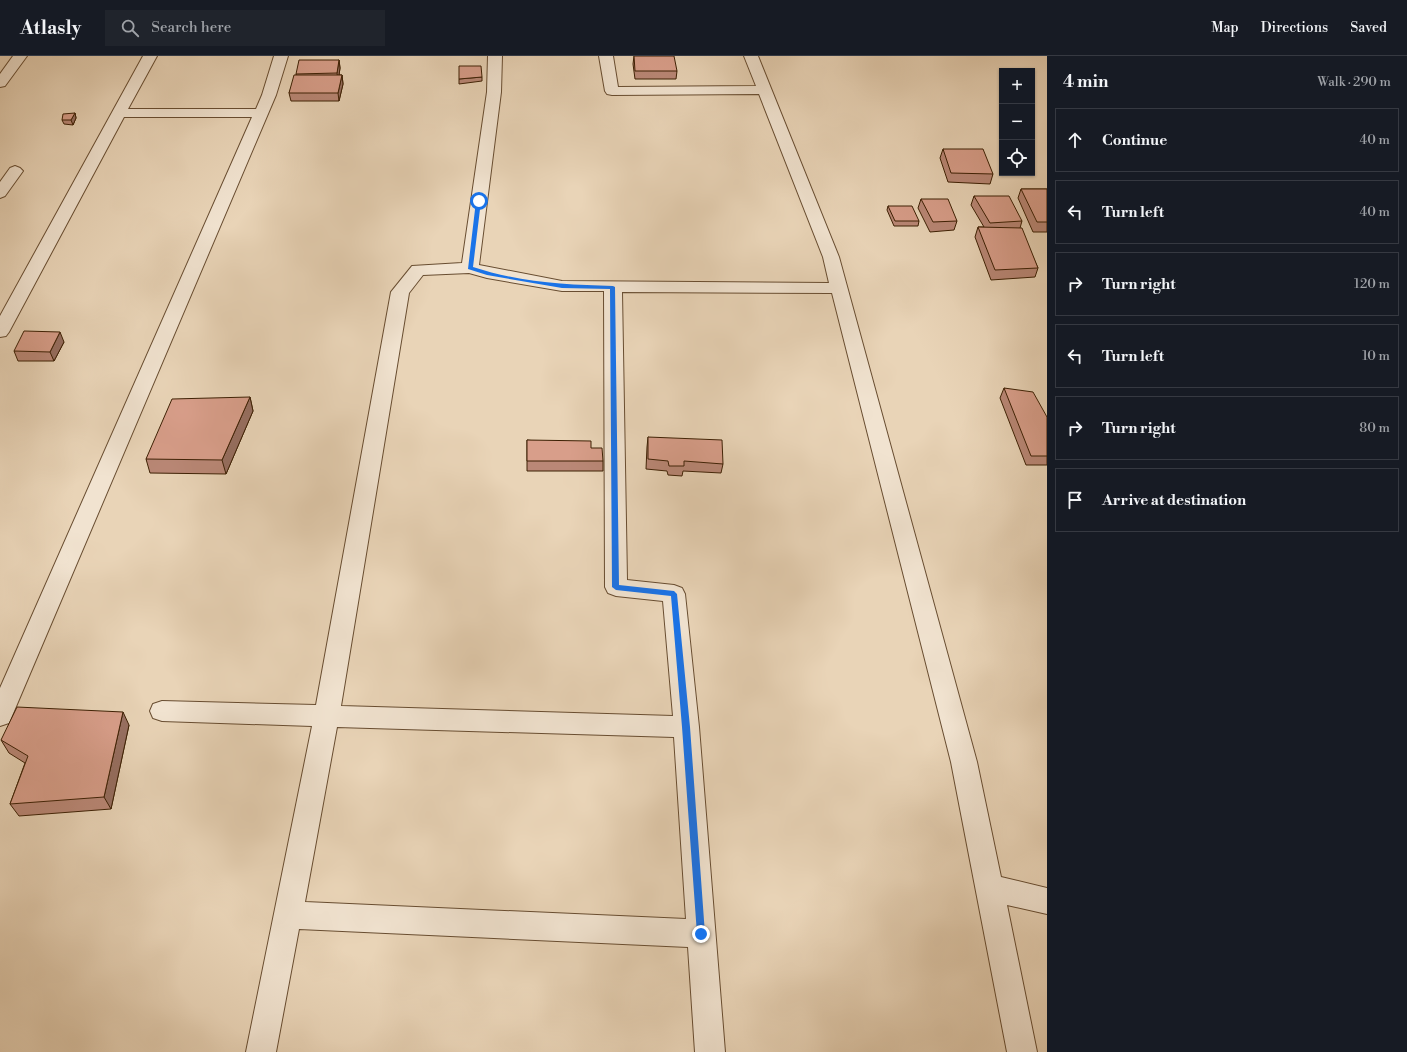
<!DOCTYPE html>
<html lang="en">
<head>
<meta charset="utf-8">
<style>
  :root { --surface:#171b24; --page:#20242c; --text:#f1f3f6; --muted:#9ea1a6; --line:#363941 }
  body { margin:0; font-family:"Libre Bodoni",serif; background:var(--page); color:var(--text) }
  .controls { position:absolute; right:12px; top:12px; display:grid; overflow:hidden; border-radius:0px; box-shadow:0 1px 3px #0004 }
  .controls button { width:36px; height:36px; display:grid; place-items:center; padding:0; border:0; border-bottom:1px solid var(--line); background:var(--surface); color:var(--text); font:20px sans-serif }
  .stop { position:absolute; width:12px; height:12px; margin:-9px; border:3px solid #1a73e8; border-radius:50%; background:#fff }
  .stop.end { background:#1a73e8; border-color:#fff; box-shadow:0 1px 4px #0008 }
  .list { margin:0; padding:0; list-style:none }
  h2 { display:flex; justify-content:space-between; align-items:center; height:52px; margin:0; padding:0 16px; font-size:17px }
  h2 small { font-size:13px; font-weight:400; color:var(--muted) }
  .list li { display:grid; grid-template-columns:26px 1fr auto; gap:12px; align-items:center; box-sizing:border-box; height:64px; margin:0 8px 8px; padding:0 8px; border:1px solid var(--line); border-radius:0px }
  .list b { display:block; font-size:15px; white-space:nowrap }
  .list em { font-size:13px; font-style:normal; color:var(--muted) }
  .icon { flex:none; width:22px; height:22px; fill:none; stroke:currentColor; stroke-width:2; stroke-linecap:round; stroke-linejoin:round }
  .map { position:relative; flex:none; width:1047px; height:996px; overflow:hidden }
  header { display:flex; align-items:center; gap:24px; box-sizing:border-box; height:56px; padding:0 20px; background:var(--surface); border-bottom:1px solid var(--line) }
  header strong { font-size:19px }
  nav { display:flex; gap:22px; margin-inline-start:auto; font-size:14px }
  .search { width:280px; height:36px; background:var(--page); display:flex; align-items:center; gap:10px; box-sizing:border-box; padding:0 14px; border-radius:0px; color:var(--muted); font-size:15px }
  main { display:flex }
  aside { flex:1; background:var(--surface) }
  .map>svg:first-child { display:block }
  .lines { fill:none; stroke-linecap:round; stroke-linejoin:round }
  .minor-casing { stroke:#684d31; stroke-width:2 }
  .minor { fill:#f1e3d0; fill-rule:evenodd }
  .wall { fill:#ba8877; stroke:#3d2004 }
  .shaded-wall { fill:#976f61; stroke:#3d2004 }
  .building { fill:#d89e8a; stroke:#3d2004 }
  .route { fill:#1a73e8 }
</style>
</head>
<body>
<header>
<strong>Atlasly</strong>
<div class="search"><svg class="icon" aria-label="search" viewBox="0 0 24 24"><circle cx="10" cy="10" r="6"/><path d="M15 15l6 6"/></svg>Search here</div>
<nav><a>Map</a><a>Directions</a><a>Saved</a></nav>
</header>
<main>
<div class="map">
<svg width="1047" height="996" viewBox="0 0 1047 996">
  <rect width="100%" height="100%" fill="#e9d4b7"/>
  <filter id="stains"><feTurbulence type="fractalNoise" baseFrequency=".005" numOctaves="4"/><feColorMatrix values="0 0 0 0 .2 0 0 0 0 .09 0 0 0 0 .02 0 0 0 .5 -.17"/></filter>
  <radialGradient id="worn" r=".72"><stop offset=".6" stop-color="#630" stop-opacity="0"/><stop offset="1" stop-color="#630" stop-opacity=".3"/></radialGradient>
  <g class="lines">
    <defs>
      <path id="minor" d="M13 0H27L5 30 0 31V18Z
        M143 0H157L128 53H256L262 39 274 0H288L276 39 12 660 9 667 0 670V632L252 61H124L9 276 6 280 0 281V260Z
        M488 0H502L501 36 479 209 562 225 829 227 823 201 759 38 612 39 607 38 605 35 599 0H613L618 31 756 30 744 0H758L839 201 977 706 1001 821 1047 832V858L1007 849 1037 996H1007L951 706 832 237 622 236 627 524 674 529 682 532 685 538 699 671 725 996H695L688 891 299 873 276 996H246L312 670 162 665 153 662 150 655 153 648 162 645 316 649 391 236 412 210 462 207 487 36ZM469 217 487 222 562 235H604L605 531 608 537 616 540 663 545 673 660 341 650 409 237 423 219ZM337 671 674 681 686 863 305 846Z
        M15 110 20 112 23 115 5 140 0 142V126L10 112Z"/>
    </defs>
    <!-- minor casing -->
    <use href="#minor" class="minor-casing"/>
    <!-- minor -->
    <use href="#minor" class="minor"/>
  </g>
  <!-- wall -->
  <path class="wall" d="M634 0 677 15 676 23H635L633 8Z
    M339 4 340 12 339 19H342L343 28 339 45H291L289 37 296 19V18Z
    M482 21V25L459 28V23Z
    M75 57 76 62 73 69 64 68 62 64Z
    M943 93 993 118 990 128 948 126 940 102Z
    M1021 133H1047V176H1033L1018 142Z
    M974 140 1022 165 1020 172 1038 212 1035 221 991 224 975 181 978 171H984L971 149Z
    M921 143 957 165 954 174 930 176 918 152Z
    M888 150 919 165 918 170H894L887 154Z
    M64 286 54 305H18L14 295Z
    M1004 332 1047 361V409H1026L1000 342Z
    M250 341 253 355 226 418 150 417 146 403Z
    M648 381 723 408 721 417 683 415 682 420 668 419 667 415 646 413 647 391Z
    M527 384 591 392 603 405V415H527Z
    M129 669 111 753 19 760 10 748 25 707 9 697 1 684Z"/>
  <!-- shaded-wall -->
  <path class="shaded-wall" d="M339 4 340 12 338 26 337 17Z
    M342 19 343 28 339 45 338 37Z
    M75 57 76 62 73 69 71 64Z
    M60 276 64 286 54 305 50 296Z
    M250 341 253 355 226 418 222 404Z
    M123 656 129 669 111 753 104 741Z"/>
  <!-- building -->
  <path class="building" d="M634 0H674L677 15H635Z
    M299 4H339L337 17 296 18Z
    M459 10H481L482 21 459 23Z
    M294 19H342L338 37H289Z
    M75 57 71 64H62L63 58Z
    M943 93H983L993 118 951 117Z
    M1021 133H1047V166H1037Z
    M974 140H1009L1022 165 990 167Z
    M921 143H948L957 165 933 166Z
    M888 150H912L919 165H895Z
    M978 171 1022 172 1038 212 995 214Z
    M24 275 60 276 50 296 14 295Z
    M1004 332 1033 336 1047 361V400H1031Z
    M250 341 222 404 146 403 172 343Z
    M648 381 722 384 723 408 684 405V410H669L668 405 648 403Z
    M527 384 591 385V392H602L603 405H527Z
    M17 651 123 656 104 741 10 748 28 700 1 684Z"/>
  <!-- route -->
  <path class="route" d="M479 144 481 145 473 211C518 226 566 229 613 230L615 231 619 529 674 535 677 538 690 671 705 878 704 881 701 882 698 881 697 878 682 671 671 540 616 534 612 531 610 233 562 232 487 219 468 213 476 145Z"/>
  <rect width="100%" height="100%" filter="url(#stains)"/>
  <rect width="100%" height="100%" fill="url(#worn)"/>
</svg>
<div class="controls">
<button>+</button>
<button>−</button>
<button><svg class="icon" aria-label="locate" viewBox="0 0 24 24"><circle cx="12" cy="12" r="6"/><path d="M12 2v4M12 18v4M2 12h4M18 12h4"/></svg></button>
</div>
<div class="stop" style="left:479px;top:145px"></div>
<div class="stop end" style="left:701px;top:878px"></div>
</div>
<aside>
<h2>4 min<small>Walk · 290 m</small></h2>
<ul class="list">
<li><svg class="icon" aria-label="ahead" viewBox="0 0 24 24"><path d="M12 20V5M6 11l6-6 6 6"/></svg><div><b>Continue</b></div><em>40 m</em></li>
<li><svg class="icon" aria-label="left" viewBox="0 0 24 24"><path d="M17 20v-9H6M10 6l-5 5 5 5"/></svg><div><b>Turn left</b></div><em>40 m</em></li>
<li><svg class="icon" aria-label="right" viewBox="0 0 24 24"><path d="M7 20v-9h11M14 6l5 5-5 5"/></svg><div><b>Turn right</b></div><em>120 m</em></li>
<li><svg class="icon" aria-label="left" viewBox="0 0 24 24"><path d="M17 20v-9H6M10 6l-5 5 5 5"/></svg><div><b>Turn left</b></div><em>10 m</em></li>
<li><svg class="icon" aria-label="right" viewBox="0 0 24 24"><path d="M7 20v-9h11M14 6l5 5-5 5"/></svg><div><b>Turn right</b></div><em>80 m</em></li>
<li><svg class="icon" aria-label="arrive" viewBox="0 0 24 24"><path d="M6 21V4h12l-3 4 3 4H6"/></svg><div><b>Arrive at destination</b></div></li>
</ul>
</aside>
</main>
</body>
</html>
